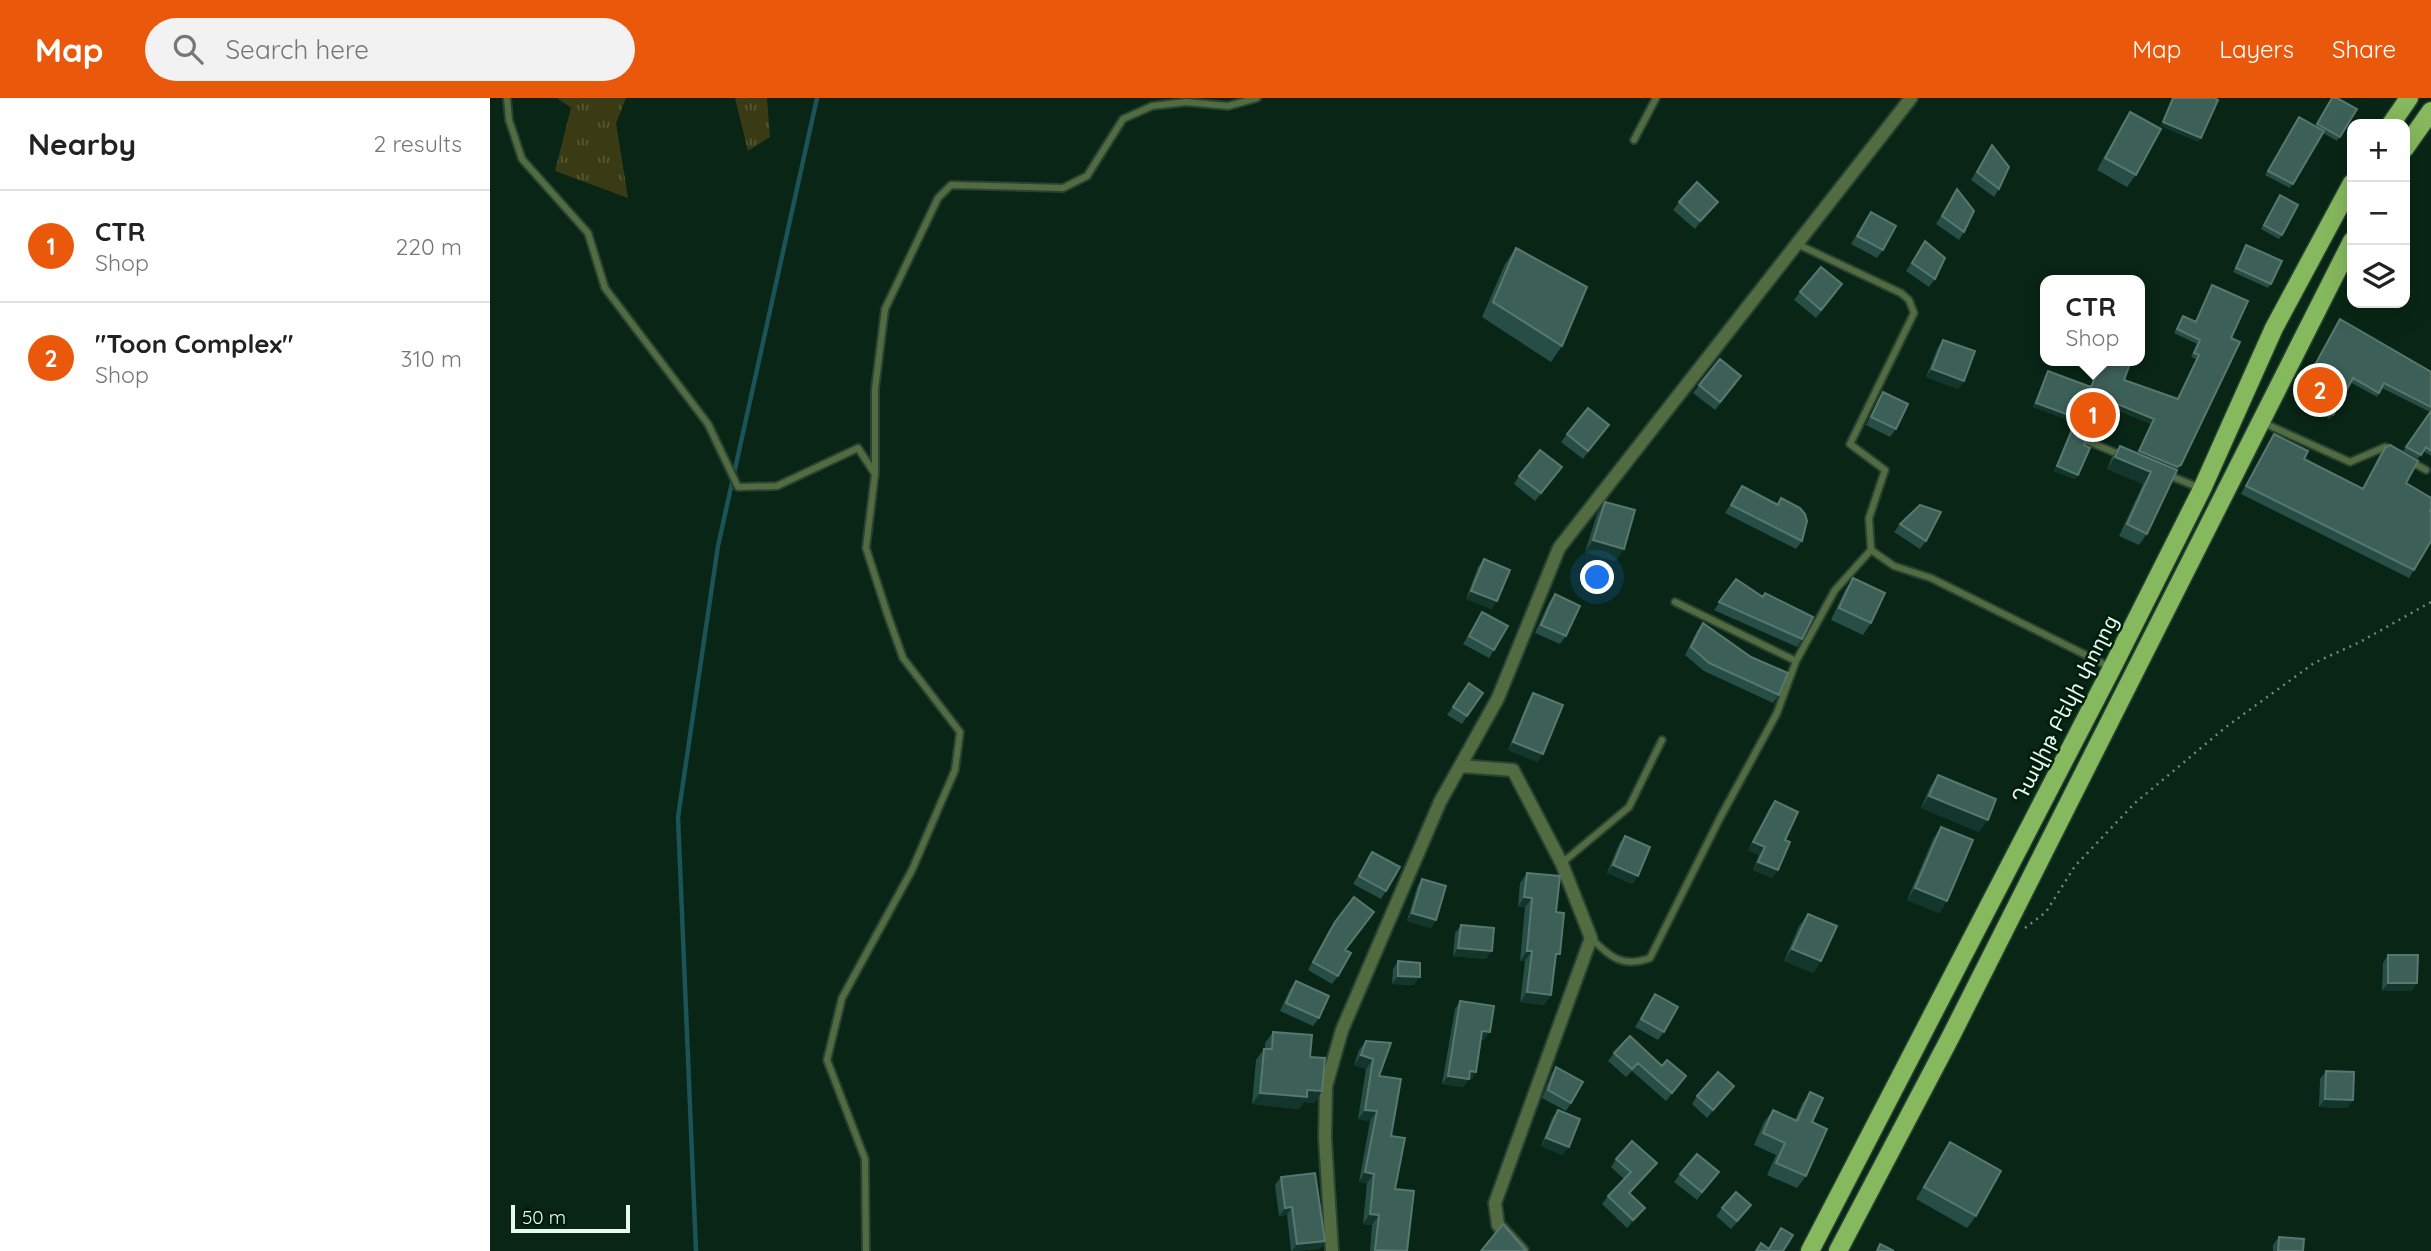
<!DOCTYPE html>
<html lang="en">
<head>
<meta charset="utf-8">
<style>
  :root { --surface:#fff; --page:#f2f2f2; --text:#222; --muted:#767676; --line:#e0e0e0; --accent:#ea580c }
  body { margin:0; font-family:Quicksand,"Noto Sans Armenian",sans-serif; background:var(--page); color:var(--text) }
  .controls { position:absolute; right:21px; top:21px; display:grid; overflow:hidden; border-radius:14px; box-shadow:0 7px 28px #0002 }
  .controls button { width:63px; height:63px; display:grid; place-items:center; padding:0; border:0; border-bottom:2px solid var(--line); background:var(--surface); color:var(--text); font:35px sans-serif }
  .scale { position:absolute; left:21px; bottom:18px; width:119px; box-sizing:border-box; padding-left:7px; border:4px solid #e8f9ed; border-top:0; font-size:19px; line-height:24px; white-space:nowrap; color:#e8f9ed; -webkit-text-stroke:5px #001c0c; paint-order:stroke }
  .you { position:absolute; left:1108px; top:480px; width:24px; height:24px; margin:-18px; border:5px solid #fff; border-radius:50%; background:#1a73e8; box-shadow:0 0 0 10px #1a73e833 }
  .badge { display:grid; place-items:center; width:46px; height:46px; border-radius:50%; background:var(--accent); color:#fff; font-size:23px; font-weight:700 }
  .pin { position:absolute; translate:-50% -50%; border:4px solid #fff; box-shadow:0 2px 7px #0006 }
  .popup { position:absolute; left:1550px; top:177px; width:105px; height:91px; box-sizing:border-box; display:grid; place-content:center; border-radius:14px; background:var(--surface); filter:drop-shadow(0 2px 5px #0005); font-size:23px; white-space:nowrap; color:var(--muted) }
  .popup b { font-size:26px; color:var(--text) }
  .popup::after { content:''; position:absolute; left:50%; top:100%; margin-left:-14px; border:14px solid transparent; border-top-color:var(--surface) }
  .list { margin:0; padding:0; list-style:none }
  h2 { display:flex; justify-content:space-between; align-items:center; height:91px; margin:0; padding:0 28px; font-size:30px }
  h2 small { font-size:23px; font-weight:400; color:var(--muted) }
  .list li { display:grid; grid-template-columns:46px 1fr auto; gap:21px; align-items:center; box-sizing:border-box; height:112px; padding:0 28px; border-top:2px solid var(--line) }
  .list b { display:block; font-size:26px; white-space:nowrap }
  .list p { margin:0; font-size:23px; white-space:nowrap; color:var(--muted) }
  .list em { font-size:23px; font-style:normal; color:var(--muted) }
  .icon { flex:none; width:38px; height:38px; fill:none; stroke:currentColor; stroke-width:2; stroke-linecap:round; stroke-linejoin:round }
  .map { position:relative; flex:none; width:1941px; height:1153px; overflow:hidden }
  header { display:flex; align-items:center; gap:42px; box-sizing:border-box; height:98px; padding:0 35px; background:var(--accent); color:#fff }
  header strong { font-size:33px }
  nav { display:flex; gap:38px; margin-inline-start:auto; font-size:24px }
  .search { width:490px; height:63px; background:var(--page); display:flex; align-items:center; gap:18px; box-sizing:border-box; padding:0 24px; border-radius:38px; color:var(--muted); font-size:26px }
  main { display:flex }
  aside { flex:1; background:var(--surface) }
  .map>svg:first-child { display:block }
  .grass { fill:url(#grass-tufts) }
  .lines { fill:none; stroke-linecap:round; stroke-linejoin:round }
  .stream { stroke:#1b5357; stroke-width:4.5 }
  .lane-casing { stroke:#274333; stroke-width:10 }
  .street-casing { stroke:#274333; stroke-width:16 }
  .primary-casing { stroke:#274333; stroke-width:21 }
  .path { stroke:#72897b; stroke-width:2.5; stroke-dasharray:2 5; stroke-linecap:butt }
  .lane { stroke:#536b41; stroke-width:6 }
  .street { stroke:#536b41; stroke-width:12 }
  .primary { stroke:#86b85d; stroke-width:18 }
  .wall { fill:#274e46 }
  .shaded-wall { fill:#12362b }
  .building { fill:#3c6058; stroke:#57786f; stroke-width:2 }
  .labels { text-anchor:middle; stroke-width:5; stroke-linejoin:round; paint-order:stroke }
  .street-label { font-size:21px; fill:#e8f9ed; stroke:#001c0c }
</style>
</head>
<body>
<header>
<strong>Map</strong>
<div class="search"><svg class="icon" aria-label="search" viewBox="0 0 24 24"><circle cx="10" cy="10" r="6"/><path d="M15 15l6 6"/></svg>Search here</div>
<nav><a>Map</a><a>Layers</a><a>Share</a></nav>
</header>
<main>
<aside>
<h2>Nearby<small>2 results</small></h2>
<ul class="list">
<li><span class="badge">1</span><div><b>CTR</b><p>Shop</p></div><em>220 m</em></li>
<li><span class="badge">2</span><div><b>&quot;Toon Complex&quot;</b><p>Shop</p></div><em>310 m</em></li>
</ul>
</aside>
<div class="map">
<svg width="1941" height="1153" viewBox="0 0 1941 1153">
  <defs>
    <pattern id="grass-tufts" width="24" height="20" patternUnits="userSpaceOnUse" patternTransform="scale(1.75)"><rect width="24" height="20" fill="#3a3b14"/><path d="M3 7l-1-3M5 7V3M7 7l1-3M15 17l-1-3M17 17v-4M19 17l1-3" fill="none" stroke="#565836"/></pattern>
  </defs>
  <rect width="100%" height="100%" fill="#082515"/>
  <!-- grass -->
  <path class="grass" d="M67 0H136L126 25 138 100 65 73 81 10Z
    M245 0H277L280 39 258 53Z"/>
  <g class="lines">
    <!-- stream -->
    <path class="stream" d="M206 1153 188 719 228 448 327 0"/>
    <defs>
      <path id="lane" d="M17 0 19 22 32 61 98 135 115 190 218 326 248 389 287 388 368 350 385 376 376 450 397 515 413 560 470 634 465 672 422 772 352 900 337 962 375 1061 376 1153
        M1144 42 1166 0
        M1307 146 1411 195 1419 202 1424 215 1360 346 1395 372 1379 420 1381 452 1404 468 1441 480 1620 569
        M1774 325 1860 364 1895 349 1901 352
        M1588 339 1633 358
        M1920 363 1936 372
        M385 376V291L395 211 448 100 461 87 573 90 597 78 633 21 662 8 696 4 738 8 767 0
        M1678 377 1710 390
        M1185 504 1306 563 1345 492 1381 452
        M1072 765 1139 709 1172 642
        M1101 840C1120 859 1132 870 1160 860L1230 720 1287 615 1306 563"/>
      <path id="street" d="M970 668 1023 672 1072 766 1101 840 1005 1105 1008 1127 1032 1153
        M842 1153 835 1040 836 988 852 932 950 704 1008 600 1069 450 1421 0"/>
      <path id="primary" d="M1901 26 1919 0
        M1915 50 1941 13
        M1320 1153 1622 570 1712 391 1784 230 1862 85
        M1348 1153 1460 940 1862 143"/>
    </defs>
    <!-- lane casing -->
    <use href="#lane" class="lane-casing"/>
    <!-- street casing -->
    <use href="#street" class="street-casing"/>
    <!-- primary casing -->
    <use href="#primary" class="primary-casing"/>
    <!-- path -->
    <path class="path" d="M1535 830 1556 814 1585 768 1645 705 1736 629 1824 565 1870 544 1941 504"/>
    <!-- lane -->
    <use href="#lane" class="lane"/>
    <!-- street -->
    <use href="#street" class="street"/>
    <!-- primary -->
    <use href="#primary" class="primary"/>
  </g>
  <!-- wall -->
  <path class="wall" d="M1842 0 1867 11 1847 43 1833 35 1800 90 1775 77 1807 23 1826 28Z
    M1640 14 1646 77 1637 89 1607 72 1632 26Z
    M1502 47 1509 91 1504 99 1481 82Z
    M1467 91 1474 134 1469 142 1446 126Z
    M1790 97 1792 137 1789 141 1771 131Z
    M1189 104 1222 112 1205 131 1183 112Z
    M1381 114 1393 152 1387 160 1361 146Z
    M1435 143 1445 181 1439 189 1416 173Z
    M1756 147 1781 186 1778 190 1743 174Z
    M1026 150 1072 248 1061 264 992 219 1015 166Z
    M1722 187 1741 240 1688 372 1657 436 1649 447 1629 438 1653 386 1617 371 1622 359 1630 348 1647 355 1661 326 1611 305 1600 332 1597 337 1588 333 1586 335 1587 339 1594 347 1588 377 1585 381 1564 373 1584 324 1543 309 1555 278 1558 273 1600 289 1611 263H1641L1634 282 1687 301 1706 261 1701 259 1707 246 1684 235 1693 218 1705 223Z
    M1310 194H1347L1326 220 1304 202Z
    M1850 221 1941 274V358L1933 353 1928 361 1913 353 1940 314 1892 290 1887 299 1860 284 1840 321 1805 302Z
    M1453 242 1474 283 1468 291 1436 279 1448 249Z
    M1246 286 1225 312 1203 295 1209 287Z
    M1393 294 1406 331 1400 339 1376 327 1388 302Z
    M1119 327 1093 361 1071 344 1077 336Z
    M1784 336 1814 361 1872 391 1889 358 1895 350 1916 385 1940 413 1924 472 1919 480 1751 396 1779 344Z
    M1066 377 1045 403 1024 386 1029 378Z
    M1252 388 1286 406 1291 400 1312 443 1306 451 1235 415Z
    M1115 404 1134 451 1125 463 1095 454 1107 416Z
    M1410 426 1436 443 1430 451 1404 434Z
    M994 461 1002 511 976 501 988 469Z
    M1363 480 1381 525 1373 537 1341 522 1355 492Z
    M1246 481 1272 499 1275 495 1312 541 1307 549 1224 512Z
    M1065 496 1076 538 1070 546 1045 535 1059 504Z
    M992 514 1004 552 999 560 973 546Z
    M1213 525 1289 597 1283 605 1214 573 1195 557 1207 533Z
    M979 585 993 595 972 626 957 617Z
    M1043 595 1048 664 1018 652 1038 603Z
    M1448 677 1489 734 1431 710 1440 689Z
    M1285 703 1295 742 1288 772 1282 780 1263 772 1269 757 1258 752 1279 711Z
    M1451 729 1457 803 1449 815 1417 802 1443 741Z
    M1135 738 1148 778 1142 786 1117 775 1129 746Z
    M882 754 896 793 891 801 863 786Z
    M1037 775 1066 814 1065 863 1061 897 1054 907 1030 904 1035 863H1030L1035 809H1028L1030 785Z
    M932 781 946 822 941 830 917 823 927 789Z
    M864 799 856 852 848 878 842 886 818 872 839 832Z
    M1318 816 1331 863 1323 875 1294 863 1309 828Z
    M971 827 996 861 963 858 965 835Z
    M1898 857 1922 893H1892L1893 865Z
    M908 863 924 887 902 886 903 871Z
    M806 883 829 920 823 928 790 913 800 891Z
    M1165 896 1174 934 1168 942 1145 929Z
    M970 903 994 942H991L986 974 981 982H978L973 989 952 986 965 911Z
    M783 934 820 959 832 993 824 1005 814 1004 809 1011 762 1006 766 962 774 951H775V945Z
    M876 943 889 978 901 1038 905 1091 917 1153H880L882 1127 873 1126 877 1085 869 1084 880 1023 868 1021 876 971 864 967 869 952Z
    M1124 955 1172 968 1196 978 1176 1003 1142 973 1136 979 1118 963Z
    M1066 969 1081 1005 1076 1013 1052 1000 1061 977Z
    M1836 973 1863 1002 1857 1010 1829 1009 1830 981Z
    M1320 994 1322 1024 1316 1078 1307 1090 1277 1077 1286 1057 1264 1047 1274 1024 1283 1012 1305 1022 1312 1006Z
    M1238 996 1217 1020 1202 1006 1207 998Z
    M1068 1012 1073 1057 1051 1048 1062 1020Z
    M1460 1044 1486 1118 1477 1130 1426 1101 1452 1056Z
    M1126 1061 1161 1073 1140 1096 1149 1118 1137 1130 1112 1106 1118 1098 1134 1081 1121 1069Z
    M1190 1076 1223 1082 1207 1102 1184 1084Z
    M791 1079 835 1143 830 1151 801 1153 797 1117 789 1118 785 1087Z
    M1232 1110 1255 1115 1241 1131 1226 1118Z
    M1789 1139 1813 1153H1783V1147Z"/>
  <!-- shaded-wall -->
  <path class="shaded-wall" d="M1673 24 1711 40 1708 44 1670 28Z
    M1228 104 1222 112 1205 131 1210 123Z
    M1442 271 1474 283 1468 291 1436 279Z
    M1613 300 1664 321 1661 326 1610 304Z
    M1546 305 1587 320 1584 324 1543 309Z
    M1591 329 1600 332 1597 337 1588 333 1583 337 1586 333Z
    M1649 353 1691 367 1688 372 1684 373 1646 357Z
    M1625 359 1661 374 1653 386 1617 371Z
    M1567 368 1588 377 1585 381 1564 373Z
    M1103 442 1134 451 1125 463 1095 454Z
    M981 493 1007 503 1002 511 976 501Z
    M1023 644 1053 656 1048 664 1018 652Z
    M1439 698 1498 722 1489 734 1431 710Z
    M1263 744 1275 749 1269 757 1258 752Z
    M1268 764 1288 772 1282 780 1263 772Z
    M1123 767 1148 778 1142 786 1117 775Z
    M1425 790 1457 803 1449 815 1417 802Z
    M1034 799 1042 800 1035 809H1028Z
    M922 815 946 822 941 830 917 823Z
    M968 850 1002 853 996 861 963 858Z
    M1302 851 1331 863 1323 875 1294 863Z
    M1037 853H1042L1035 863H1030Z
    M908 878 930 879 924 887 902 886Z
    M1898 885H1927L1922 893H1892Z
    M1037 894 1061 897 1054 907 1030 904Z
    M992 933 1000 934 994 942 987 941Z
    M871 957 883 961 876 971 864 967Z
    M980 973 986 974 981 982H978L973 989 952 986 958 978Z
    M1244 988 1238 996 1217 1020 1223 1012Z
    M817 992 832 993 824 1005 814 1004 809 1011 762 1006 770 995Z
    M1835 1001 1863 1002 1857 1010 1829 1009Z
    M875 1012 887 1013 880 1023 868 1021Z
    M1056 1040 1079 1049 1073 1057 1051 1048Z
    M1167 1065 1161 1073 1133 1103 1139 1095Z
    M875 1074 884 1076 877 1085 869 1084Z
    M802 1109 797 1117 789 1118 795 1110Z
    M1155 1110 1149 1118 1137 1130 1143 1122Z
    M880 1116 889 1117 882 1127 873 1126Z
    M835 1143 830 1151 802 1153 807 1146Z"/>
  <!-- building -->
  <path class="building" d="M1683 0H1724L1728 2 1711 40 1673 24Z
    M1842 0H1847L1867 11 1850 39 1827 26Z
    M1640 14 1671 31 1646 77 1615 60Z
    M1809 19 1834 33 1803 86 1778 73Z
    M1502 47 1519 69 1509 91 1487 74Z
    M1207 84 1228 104 1210 123 1189 104Z
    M1467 91 1484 113 1474 134 1452 118Z
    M1790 97 1808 107 1792 137 1774 127Z
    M1381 114 1406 128 1393 152 1367 138Z
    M1435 143 1455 160 1445 181 1422 165Z
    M1756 147 1792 163 1781 186 1746 170Z
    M1026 150 1097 189 1072 248 1003 204Z
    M1331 169 1352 186 1331 212 1310 194Z
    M1722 187 1758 203 1741 240 1750 244 1691 367 1687 369 1649 353 1664 321 1613 300 1600 332 1591 329 1586 333 1587 339 1596 343 1594 347 1600 350 1588 377 1567 368 1587 320 1546 305 1558 273 1601 289 1612 263H1641L1634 282 1688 301 1709 257 1704 255 1710 242 1687 231 1693 218 1706 224Z
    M1850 221 1941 274V309L1894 285 1889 295 1863 280 1843 317 1808 298Z
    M1650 231 1654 233 1650 241Z
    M1453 242 1485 253 1474 283 1442 271Z
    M1230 261 1251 278 1230 304 1209 287Z
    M1393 294 1418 306 1406 331 1381 319Z
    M1098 310 1119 327 1098 353 1077 336Z
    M1941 313V353L1936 349 1931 357 1916 349Z
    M1784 336 1818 353 1814 361 1873 391 1895 350 1900 347 1928 363 1916 385 1941 400V410L1940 413H1941V443L1924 472 1756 388Z
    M1630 348 1687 372 1657 436 1637 426 1661 374 1625 359Z
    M1050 352 1072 369 1051 395 1029 378Z
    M1252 388 1288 407 1291 400 1310 410 1315 416 1317 423 1312 443 1241 407Z
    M1115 404 1145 412 1134 451 1103 442Z
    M1430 407 1451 414 1436 443 1410 426Z
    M994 461 1020 472 1007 503 981 493Z
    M1363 480 1395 495 1381 525 1349 510Z
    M1246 481 1273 499 1275 495 1323 519 1312 541 1229 504Z
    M1065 496 1090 508 1076 538 1051 527Z
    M992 514 1018 528 1004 552 979 538Z
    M1213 525 1261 559 1298 575 1289 597 1219 565 1201 549Z
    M979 585 993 595 977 618 963 609Z
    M1043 595 1073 607 1053 656 1023 644Z
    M1448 677 1506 701 1498 722 1439 698Z
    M1285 703 1308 714 1295 742 1300 744 1288 772 1268 764 1275 749 1263 744Z
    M1451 729 1483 742 1457 803 1425 790Z
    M1135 738 1160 749 1148 778 1123 767Z
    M882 754 910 769 896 793 869 778Z
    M1037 775 1070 778 1066 814 1074 815 1070 856H1066L1061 897 1037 894 1042 853H1037L1042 800 1034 799Z
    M932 781 956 788 946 822 922 815Z
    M864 799 884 814 855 852 861 855 848 878 823 864 845 824Z
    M1318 816 1347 828 1331 863 1302 851Z
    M971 827 1004 830 1002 853 968 850Z
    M1898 857H1928L1927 885H1898Z
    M908 863 930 865V879L908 878Z
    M806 883 839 898 829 920 796 905Z
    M1165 896 1188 909 1174 934 1151 921Z
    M970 903 1004 908 1000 934 992 933 986 974 980 973 979 981 958 978Z
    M783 934 822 937 820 959 835 960 832 993 817 992V999L770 995 774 951H782Z
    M1140 938 1172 968 1177 962 1196 978 1182 995 1148 965 1142 971 1124 955Z
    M876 943 901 945 889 978 911 981 901 1038 915 1040 905 1091 924 1093 917 1153 885 1152 889 1117 880 1116 884 1076 875 1074 887 1013 875 1012 883 961 871 957Z
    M1066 969 1093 984 1081 1005 1058 992Z
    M1836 973 1864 974 1863 1002 1835 1001Z
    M1228 974 1244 988 1223 1012 1207 998Z
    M1320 994 1333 1000 1322 1024 1337 1031 1316 1078 1286 1065 1295 1045 1273 1035 1283 1012 1307 1023Z
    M1068 1012 1090 1021 1079 1049 1056 1040Z
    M1142 1043 1167 1065 1139 1095 1155 1110 1143 1122 1118 1098 1141 1074 1126 1061Z
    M1460 1044 1511 1073 1486 1118 1434 1089Z
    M1207 1056 1229 1074 1212 1094 1190 1076Z
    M825 1075 835 1143 807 1146 802 1109 795 1110 791 1079Z
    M1246 1094 1261 1107 1247 1123 1232 1110Z
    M1013 1126 1036 1153H991Z
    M1291 1130 1303 1137 1293 1153H1266L1271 1145 1279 1151Z
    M1789 1139 1814 1141 1813 1153H1788Z
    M1390 1146 1404 1153H1387Z"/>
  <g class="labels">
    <!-- street labels -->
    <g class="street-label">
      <text transform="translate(1575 611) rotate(-63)" y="7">Դավիթ Բեկի փողոց</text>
    </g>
  </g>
</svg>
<div class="controls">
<button>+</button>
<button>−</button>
<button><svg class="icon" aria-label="layers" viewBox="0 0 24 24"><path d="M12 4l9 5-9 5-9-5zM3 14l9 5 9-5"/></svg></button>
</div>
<div class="scale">50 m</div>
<div class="you"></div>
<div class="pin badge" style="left:1603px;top:317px">1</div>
<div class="popup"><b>CTR</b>Shop</div>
<div class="pin badge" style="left:1830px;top:292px">2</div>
</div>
</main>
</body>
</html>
